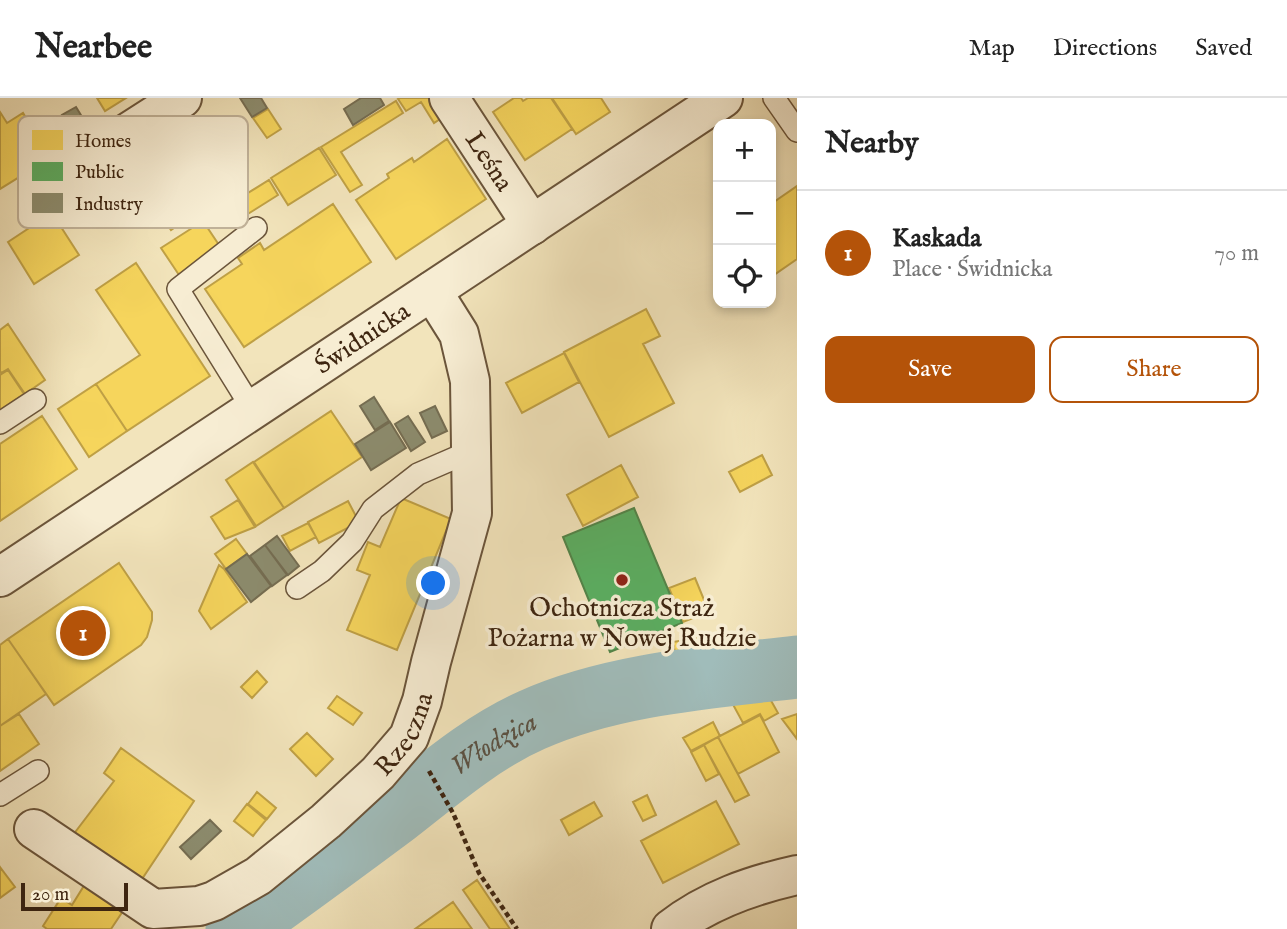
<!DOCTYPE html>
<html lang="en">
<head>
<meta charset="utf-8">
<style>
  :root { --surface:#fff; --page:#f2f2f2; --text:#222; --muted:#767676; --line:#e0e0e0; --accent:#b45309 }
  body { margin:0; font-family:"IM FELL English",serif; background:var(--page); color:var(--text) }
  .controls { position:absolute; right:21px; top:21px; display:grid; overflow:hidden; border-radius:14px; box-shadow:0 4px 10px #0003 }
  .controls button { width:63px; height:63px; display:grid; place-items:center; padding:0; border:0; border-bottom:2px solid var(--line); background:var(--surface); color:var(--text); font:35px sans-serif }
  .scale { position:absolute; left:21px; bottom:18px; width:107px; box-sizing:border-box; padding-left:7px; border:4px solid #3e2510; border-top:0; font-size:19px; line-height:24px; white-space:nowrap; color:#3e2510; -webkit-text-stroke:5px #f7edd3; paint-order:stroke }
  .you { position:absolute; left:434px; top:486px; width:24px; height:24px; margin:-18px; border:5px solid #fff; border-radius:50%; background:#1a73e8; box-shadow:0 0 0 10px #1a73e833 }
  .badge { display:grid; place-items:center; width:46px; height:46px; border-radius:50%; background:var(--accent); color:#fff; font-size:23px; font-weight:700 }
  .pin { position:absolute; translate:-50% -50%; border:4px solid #fff; box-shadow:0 2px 7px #0006 }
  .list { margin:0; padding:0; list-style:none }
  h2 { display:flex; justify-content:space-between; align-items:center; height:91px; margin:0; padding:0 28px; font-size:30px }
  h2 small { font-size:23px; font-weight:400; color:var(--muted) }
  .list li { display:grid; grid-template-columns:46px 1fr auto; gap:21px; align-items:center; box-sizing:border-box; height:126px; padding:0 28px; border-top:2px solid var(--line) }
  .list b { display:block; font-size:26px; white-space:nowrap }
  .list p { margin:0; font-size:23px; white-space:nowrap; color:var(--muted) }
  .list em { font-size:23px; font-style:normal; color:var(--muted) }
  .actions { display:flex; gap:14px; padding:21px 28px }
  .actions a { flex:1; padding:16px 0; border:2px solid var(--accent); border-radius:14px; text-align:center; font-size:24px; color:var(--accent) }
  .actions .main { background:var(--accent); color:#fff }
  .icon { flex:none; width:38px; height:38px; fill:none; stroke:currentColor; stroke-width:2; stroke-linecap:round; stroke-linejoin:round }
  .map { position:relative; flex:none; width:797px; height:831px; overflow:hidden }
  header { display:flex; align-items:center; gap:42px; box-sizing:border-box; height:98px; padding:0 35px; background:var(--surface); border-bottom:2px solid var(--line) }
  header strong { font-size:33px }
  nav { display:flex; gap:38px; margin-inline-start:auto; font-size:24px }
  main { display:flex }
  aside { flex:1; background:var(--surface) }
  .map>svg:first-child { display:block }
  .homes { fill:#f6d55c; stroke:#bfa045; stroke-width:2 }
  .public { fill:#5aae61; stroke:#528549; stroke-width:2 }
  .industry { fill:#8c8c6e; stroke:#756d52; stroke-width:2 }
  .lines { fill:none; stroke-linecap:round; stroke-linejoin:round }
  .river { stroke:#a0bcba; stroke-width:63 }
  .service-casing { stroke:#6b553b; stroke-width:24 }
  .minor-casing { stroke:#6b553b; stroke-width:42 }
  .tertiary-casing { stroke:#6b553b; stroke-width:42 }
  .path { stroke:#3e2510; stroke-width:4.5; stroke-dasharray:5 3.5; stroke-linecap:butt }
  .service { stroke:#f7edd3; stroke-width:21 }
  .minor { stroke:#f7edd3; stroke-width:38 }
  .tertiary { stroke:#f7edd3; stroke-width:38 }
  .poi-dot { fill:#8f2418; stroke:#f7edd3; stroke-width:2.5 }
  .labels { text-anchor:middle; stroke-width:7; stroke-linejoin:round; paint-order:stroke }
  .street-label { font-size:26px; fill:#3e2510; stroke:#f7edd3 }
  .poi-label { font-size:26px; fill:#3e2510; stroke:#f7edd3 }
  .water-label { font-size:28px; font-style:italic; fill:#5b5243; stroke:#f7edd3 }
  .key { fill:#f7edd3; stroke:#c0b198; stroke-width:2 }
  .key-label { font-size:19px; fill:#3e2510 }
</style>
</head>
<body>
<header>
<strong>Nearbee</strong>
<nav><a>Map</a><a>Directions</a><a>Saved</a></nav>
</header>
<main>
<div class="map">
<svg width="797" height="831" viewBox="0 0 797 831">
  <rect width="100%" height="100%" fill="#f2e4bb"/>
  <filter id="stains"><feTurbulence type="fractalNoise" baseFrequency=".00286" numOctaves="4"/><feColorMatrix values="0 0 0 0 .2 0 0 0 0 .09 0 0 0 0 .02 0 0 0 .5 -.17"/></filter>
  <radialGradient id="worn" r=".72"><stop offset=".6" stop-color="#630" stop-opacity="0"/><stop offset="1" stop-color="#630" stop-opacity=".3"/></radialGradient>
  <!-- homes -->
  <path class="homes" d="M97 0H126L105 13Z
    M400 0H431L443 19 434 25 421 4 406 13 398 1Z
    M514 0H521L523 3 528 0H551L572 31 525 62 493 14Z
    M552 0H601L610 14 576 36Z
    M396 3 403 15 341 54 362 87 350 94 321 49Z
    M268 11 281 31 267 40 253 20Z
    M0 14 7 25 23 15 50 60 0 91Z
    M447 41 486 101 396 161 356 102 389 80 387 76 412 60 414 64Z
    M319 50 336 77 288 107 271 80Z
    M269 82 278 97 235 124 225 109Z
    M797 88V161L771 179V106Z
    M333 106 371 164 244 249 205 191 242 166 238 160 260 145 264 152Z
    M181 110 187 121 171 132 164 121Z
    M52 115 79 157 34 186 8 144Z
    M203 123 221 150 179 177 161 150Z
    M136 165 210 278 127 333 96 286 140 257 96 192Z
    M646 211 660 238 643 246 674 305 609 339 564 254Z
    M8 226 45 282 25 296 8 271 1 275 0 273V232Z
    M564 255 579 284 522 315 506 285Z
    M8 272 24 296 0 312V277Z
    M96 286 127 333 89 359 58 311Z
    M331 313 362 359 284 410 254 364Z
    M42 318 77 371 0 423V346Z
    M762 357 772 377 740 394 729 374Z
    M253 364 284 410 256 428 226 382Z
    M621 367 638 399 583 428 567 397Z
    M401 400 451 421 397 552 347 532 370 477 357 472 368 444 380 449Z
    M238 402 255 429 225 441 211 419Z
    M348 403 359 424 319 445 308 424Z
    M308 425 316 439 290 453 282 438Z
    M236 441 247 456 226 471 215 456Z
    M119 465 152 514V522L147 539 141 547 54 607 8 541Z
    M219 467 224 471 247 504 211 531 199 513Z
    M695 480 709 514 683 524 669 490Z
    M719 536 722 553 676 560 673 544Z
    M8 541 46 596 0 628V547Z
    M257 573 267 584 252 600 241 589Z
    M337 598 362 615 353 627 328 610Z
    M769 599 778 615 764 623 760 616 743 625 730 601Z
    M19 616 39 646 0 673V628Z
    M797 616V641L782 621Z
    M760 617 779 654 738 676 718 639Z
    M713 624 720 638 691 653 683 640Z
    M307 635 333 661 316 678 290 651Z
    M718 639 749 697 735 704 704 647Z
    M704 647 719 676 706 683 691 654Z
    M121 650 194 703 140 784 73 737 114 683 104 675Z
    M257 694 276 710 267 721 248 706Z
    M647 697 656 717 643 723 633 704Z
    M716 703 739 746 663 785 641 743Z
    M594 704 602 718 569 737 561 722Z
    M247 706 266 722 253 738 234 723Z
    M0 769 15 789 0 800Z
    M90 778 129 804 111 831H47L43 828 61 800 72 807Z
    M477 782 510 831H490L463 792Z
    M453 804 472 831H415Z"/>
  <!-- public -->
  <path class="public" d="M634 410 682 525 610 554 563 439Z"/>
  <!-- industry -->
  <path class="industry" d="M240 0H261L267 10 252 19Z
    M361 0H380L384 7 353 27 344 11Z
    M76 9 90 32 75 41 62 17Z
    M374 299 389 323 375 332 360 308Z
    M435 308 447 333 432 340 420 315Z
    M408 318 425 344 411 353 395 326Z
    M390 324 406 350 371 372 355 346Z
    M277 438 299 468 288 477 265 447Z
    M265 447 287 477 272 488 250 458Z
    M247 456 271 488 251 504 226 471Z
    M210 722 221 733 191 761 180 749Z"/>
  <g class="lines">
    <!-- river -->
    <path class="river" id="s1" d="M237 831C289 794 341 756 392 718 436 684 480 645 532 622 612 586 711 579 797 569"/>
    <defs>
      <path id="service" d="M774 0 797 33
        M253 312 178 191 256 130
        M0 325 35 302
        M297 490 322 473 352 444 373 411 418 376 471 353
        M0 697 38 673"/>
      <g id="minor">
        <path id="s2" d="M449 0 532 127"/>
        <path d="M59 79 182 0"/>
        <path id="s3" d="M34 731 153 811 199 808 214 803 258 778 326 723 378 675 409 639 422 603 431 564 472 415 470 283 459 236 432 193"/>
        <path d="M671 831C708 802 752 787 797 777"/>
      </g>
      <g id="tertiary">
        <path id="s4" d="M0 479 723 0"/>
      </g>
    </defs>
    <!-- service casing -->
    <use href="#service" class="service-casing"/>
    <!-- minor casing -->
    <use href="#minor" class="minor-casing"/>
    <!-- tertiary casing -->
    <use href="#tertiary" class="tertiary-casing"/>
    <!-- path -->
    <path class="path" d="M429 673 453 715 479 775 517 831"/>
    <!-- service -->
    <use href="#service" class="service"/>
    <!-- minor -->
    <use href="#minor" class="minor"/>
    <!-- tertiary -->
    <use href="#tertiary" class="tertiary"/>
  </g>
  <!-- markers -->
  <circle class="poi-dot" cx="622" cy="482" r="7"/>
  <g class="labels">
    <!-- street labels -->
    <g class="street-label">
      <text dy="9" stroke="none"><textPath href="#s2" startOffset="75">Leśna</textPath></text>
      <text dy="9" stroke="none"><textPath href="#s4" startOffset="434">Świdnicka</textPath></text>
      <text dy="9" stroke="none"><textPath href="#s3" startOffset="462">Rzeczna</textPath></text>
    </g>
    <!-- poi labels -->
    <g class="poi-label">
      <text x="622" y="518">Ochotnicza Straż<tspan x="622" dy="30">Pożarna w Nowej Rudzie</tspan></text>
    </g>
    <!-- water labels -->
    <g class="water-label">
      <text dy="10" stroke="none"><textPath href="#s1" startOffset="317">Włodzica</textPath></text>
    </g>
  </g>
  <!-- legend -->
  <rect x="18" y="18" width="230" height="112" rx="10" class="key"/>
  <rect x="32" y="32" width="31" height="20" fill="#f6d55c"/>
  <rect x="32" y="64" width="31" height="19" fill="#5aae61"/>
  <rect x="32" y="95" width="31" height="20" fill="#8c8c6e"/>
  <g class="key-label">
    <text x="75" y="49">Homes</text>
    <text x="75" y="80">Public</text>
    <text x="75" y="112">Industry</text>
  </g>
  <rect width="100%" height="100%" filter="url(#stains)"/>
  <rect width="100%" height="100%" fill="url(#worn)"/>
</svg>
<div class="controls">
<button>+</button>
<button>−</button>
<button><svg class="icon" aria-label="locate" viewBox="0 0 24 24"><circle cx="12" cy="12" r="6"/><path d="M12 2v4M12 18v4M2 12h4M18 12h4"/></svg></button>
</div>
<div class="scale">20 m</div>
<div class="you"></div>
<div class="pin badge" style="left:83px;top:535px">1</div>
</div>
<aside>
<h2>Nearby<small></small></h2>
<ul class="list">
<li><span class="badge">1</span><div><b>Kaskada</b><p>Place · Świdnicka</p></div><em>70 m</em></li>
</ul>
<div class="actions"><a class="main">Save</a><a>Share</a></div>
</aside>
</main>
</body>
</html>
